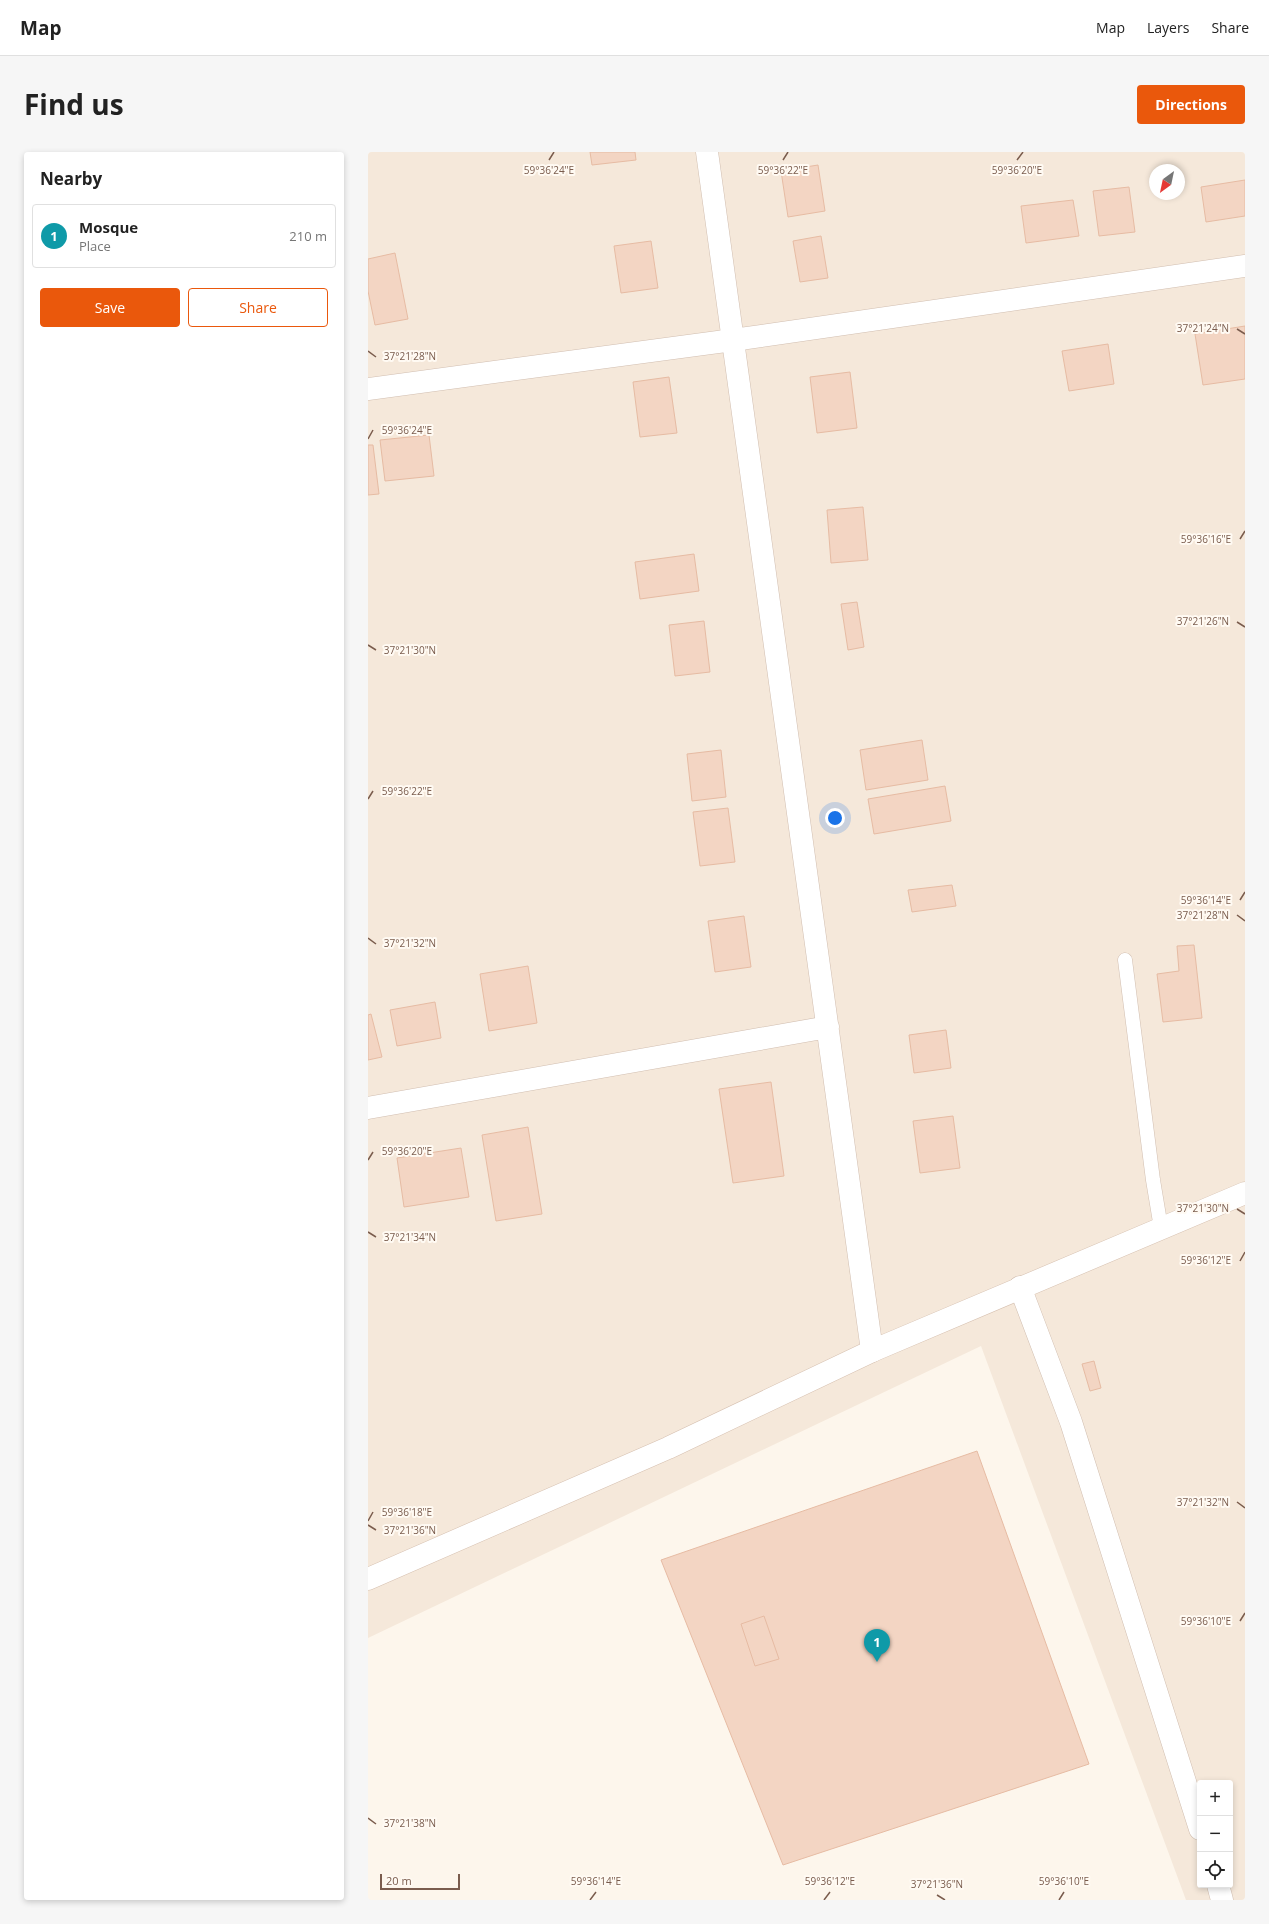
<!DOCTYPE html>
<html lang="en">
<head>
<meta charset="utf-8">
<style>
  :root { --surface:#fff; --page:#f6f6f6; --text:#222; --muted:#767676; --line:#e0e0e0; --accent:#ea580c }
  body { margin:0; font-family:"Open Sans",sans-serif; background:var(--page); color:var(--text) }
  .controls { position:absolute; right:12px; bottom:12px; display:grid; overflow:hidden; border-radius:4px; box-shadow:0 2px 6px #0003 }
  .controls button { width:36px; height:36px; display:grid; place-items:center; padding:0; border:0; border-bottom:1px solid var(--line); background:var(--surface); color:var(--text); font:20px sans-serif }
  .compass { position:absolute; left:781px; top:12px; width:36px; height:36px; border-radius:50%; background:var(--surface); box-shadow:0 2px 6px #0003; rotate:213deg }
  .scale { position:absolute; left:12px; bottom:10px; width:80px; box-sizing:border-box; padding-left:4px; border:2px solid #7a5c4d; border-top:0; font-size:11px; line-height:14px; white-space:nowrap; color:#7a5c4d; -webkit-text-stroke:3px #fffaf3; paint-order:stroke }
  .you { position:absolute; left:467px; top:666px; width:14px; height:14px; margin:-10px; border:3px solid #fff; border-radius:50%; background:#1a73e8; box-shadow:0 0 0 6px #1a73e833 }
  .badge { display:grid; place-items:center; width:26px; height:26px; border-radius:50%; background:var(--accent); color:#fff; font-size:13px; font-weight:700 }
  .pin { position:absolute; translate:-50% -33px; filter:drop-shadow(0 1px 2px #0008) }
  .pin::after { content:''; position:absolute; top:21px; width:14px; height:12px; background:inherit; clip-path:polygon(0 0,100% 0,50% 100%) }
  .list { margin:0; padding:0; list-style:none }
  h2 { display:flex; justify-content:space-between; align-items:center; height:52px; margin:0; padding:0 16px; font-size:17px }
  h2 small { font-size:13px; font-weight:400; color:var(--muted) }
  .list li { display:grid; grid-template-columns:26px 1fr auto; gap:12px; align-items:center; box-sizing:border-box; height:64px; margin:0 8px 8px; padding:0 8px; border:1px solid var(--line); border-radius:4px }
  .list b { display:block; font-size:15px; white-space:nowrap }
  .list p { margin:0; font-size:13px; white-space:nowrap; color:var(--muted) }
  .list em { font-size:13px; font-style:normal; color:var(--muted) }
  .actions { display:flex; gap:8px; padding:12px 16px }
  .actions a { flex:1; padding:9px 0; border:1px solid var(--accent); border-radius:4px; text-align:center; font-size:14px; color:var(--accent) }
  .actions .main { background:var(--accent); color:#fff }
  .icon { flex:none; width:22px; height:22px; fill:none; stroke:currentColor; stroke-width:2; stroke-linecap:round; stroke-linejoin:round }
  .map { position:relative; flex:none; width:877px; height:1748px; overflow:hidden; border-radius:4px }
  header { display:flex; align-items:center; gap:24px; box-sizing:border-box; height:56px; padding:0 20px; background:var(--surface); border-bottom:1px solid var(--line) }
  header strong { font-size:19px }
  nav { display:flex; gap:22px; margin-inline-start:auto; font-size:14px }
  .intro { display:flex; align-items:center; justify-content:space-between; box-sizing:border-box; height:96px; padding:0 24px }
  h1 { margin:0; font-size:28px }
  .button { padding:10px 18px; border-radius:4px; background:var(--accent); color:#fff; font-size:14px; font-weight:700 }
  main { display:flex; gap:24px; padding:0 24px }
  aside { flex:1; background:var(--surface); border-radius:4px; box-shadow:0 2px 6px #0003 }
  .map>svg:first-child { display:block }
  .residential { fill:#f5e8da; fill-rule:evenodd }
  .building { fill:#f3d5c3; stroke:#e6bba3 }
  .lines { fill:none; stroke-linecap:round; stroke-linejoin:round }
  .lane-casing { stroke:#d1beb0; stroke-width:15 }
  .street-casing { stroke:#d1beb0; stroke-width:23 }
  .secondary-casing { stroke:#d6c0b0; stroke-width:23 }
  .lane { stroke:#fff; stroke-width:14 }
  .street { stroke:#fff; stroke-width:22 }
  .secondary { stroke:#fff; stroke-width:22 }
  .ticks { fill:none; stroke:#7a5c4d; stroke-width:1.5 }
  .ticks-label { font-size:10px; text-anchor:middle; fill:#7a5c4d; stroke:#fffaf3; stroke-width:4; stroke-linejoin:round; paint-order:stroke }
</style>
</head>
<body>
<header>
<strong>Map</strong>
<nav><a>Map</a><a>Layers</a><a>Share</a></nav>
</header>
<div class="intro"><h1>Find us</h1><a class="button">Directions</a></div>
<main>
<aside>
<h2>Nearby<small></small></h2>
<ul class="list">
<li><span class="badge" style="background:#0f9aa8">1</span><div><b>Mosque</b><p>Place</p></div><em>210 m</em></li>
</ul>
<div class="actions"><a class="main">Save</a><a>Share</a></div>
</aside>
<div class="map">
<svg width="877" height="1748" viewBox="0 0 877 1748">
  <rect width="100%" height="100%" fill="#fdf6ec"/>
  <!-- residential -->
  <path class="residential" d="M0 0H877V1748H818L613 1194 0 1486ZM787 18H811V42H787ZM832 1631H862V1733H832Z"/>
  <!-- building -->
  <path class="building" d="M222 0H267L268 8 224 13Z
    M450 13 457 59 420 65 413 19Z
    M877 28V64L838 70 833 35Z
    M761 35 767 80 731 84 725 39Z
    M705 48 711 84 658 91 653 54Z
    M453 84 460 126 432 130 425 89Z
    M283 89 290 136 253 141 246 94Z
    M27 101 40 167 7 173 0 139V107Z
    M877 174V227L835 233 827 182Z
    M740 192 746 232 701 239 694 199Z
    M482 220 489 276 449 281 442 225Z
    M301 225 309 281 272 285 265 230Z
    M61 283 66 324 17 329 12 288Z
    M0 293H5L11 342 0 343Z
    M495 355 500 408 463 411 459 358Z
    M326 402 331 439 272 447 267 410Z
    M489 450 496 495 480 498 473 452Z
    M336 469 342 520 307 524 301 473Z
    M554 588 560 628 498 638 492 598Z
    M353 598 358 645 324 649 319 602Z
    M577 634 583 669 506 682 500 647Z
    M360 656 367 710 332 714 325 660Z
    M584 733 588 754 544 760 540 738Z
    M376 764 383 815 347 820 340 769Z
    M826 793 834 866 795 870 789 822 811 819 809 794Z
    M160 814 169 871 121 879 112 822Z
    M67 850 73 886 29 894 22 858Z
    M3 862 14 905 0 908V863Z
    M578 878 583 916 546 921 541 883Z
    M403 930 416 1024 365 1031 351 937Z
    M585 964 592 1016 552 1021 545 969Z
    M160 975 174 1062 128 1069 114 983Z
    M93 996 101 1045 36 1055 29 1006Z
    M726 1209 733 1236 722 1239 714 1212Z
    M609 1299 721 1612 415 1713 293 1408Z
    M396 1464 411 1507 387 1514 373 1472Z"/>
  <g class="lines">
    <defs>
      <path id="lane" d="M757 808 785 1028 793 1076"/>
      <path id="street" d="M339 0 504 1199
        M0 237 365 188 877 114
        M0 956 460 875
        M652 1135 703 1270 832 1677
        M850 1733 854 1748"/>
      <path id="secondary" d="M0 1427 300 1296 504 1199 877 1041"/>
    </defs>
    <!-- lane casing -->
    <use href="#lane" class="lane-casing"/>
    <!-- street casing -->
    <use href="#street" class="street-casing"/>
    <!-- secondary casing -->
    <use href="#secondary" class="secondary-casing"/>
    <!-- lane -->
    <use href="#lane" class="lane"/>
    <!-- street -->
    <use href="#street" class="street"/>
    <!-- secondary -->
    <use href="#secondary" class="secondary"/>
  </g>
  <!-- ticks -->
  <path class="ticks" d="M181 8 186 0M415 8 420 0M649 8 655 0M869 177 877 182M0 199 8 205M0 287 5 278M872 387 877 379M869 470 877 475M0 493 8 498M0 647 5 639M872 748 877 740M869 763 877 769M0 786 8 792M0 1008 5 1000M869 1057 877 1062M0 1080 8 1085M872 1109 877 1100M869 1350 877 1356M0 1369 5 1360M0 1373 8 1378M872 1469 877 1461M0 1666 8 1672M569 1743 577 1748M222 1748 228 1740M456 1748 462 1740M691 1748 696 1740"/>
  <g class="ticks-label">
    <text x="181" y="22">59°36'24"E</text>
    <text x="415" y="22">59°36'22"E</text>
    <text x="649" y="22">59°36'20"E</text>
    <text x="835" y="180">37°21'24"N</text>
    <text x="42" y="208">37°21'28"N</text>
    <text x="39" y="282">59°36'24"E</text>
    <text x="838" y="391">59°36'16"E</text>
    <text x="835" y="473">37°21'26"N</text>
    <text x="42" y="502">37°21'30"N</text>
    <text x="39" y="643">59°36'22"E</text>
    <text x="838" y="752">59°36'14"E</text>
    <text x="835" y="767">37°21'28"N</text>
    <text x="42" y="795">37°21'32"N</text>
    <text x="39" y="1003">59°36'20"E</text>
    <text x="835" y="1060">37°21'30"N</text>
    <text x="42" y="1089">37°21'34"N</text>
    <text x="838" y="1112">59°36'12"E</text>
    <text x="835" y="1354">37°21'32"N</text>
    <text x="39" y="1364">59°36'18"E</text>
    <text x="42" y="1382">37°21'36"N</text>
    <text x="838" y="1473">59°36'10"E</text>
    <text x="42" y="1675">37°21'38"N</text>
    <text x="228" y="1733">59°36'14"E</text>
    <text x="462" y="1733">59°36'12"E</text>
    <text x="696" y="1733">59°36'10"E</text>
    <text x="569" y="1736">37°21'36"N</text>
  </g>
</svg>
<div class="controls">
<button>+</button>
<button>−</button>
<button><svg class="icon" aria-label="locate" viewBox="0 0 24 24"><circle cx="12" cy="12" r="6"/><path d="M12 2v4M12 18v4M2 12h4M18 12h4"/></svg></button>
</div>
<svg class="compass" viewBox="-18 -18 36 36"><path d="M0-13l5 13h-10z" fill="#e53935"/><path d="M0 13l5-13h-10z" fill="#767676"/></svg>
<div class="scale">20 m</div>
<div class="you"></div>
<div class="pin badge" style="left:509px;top:1510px;background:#0f9aa8">1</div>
</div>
</main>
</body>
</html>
